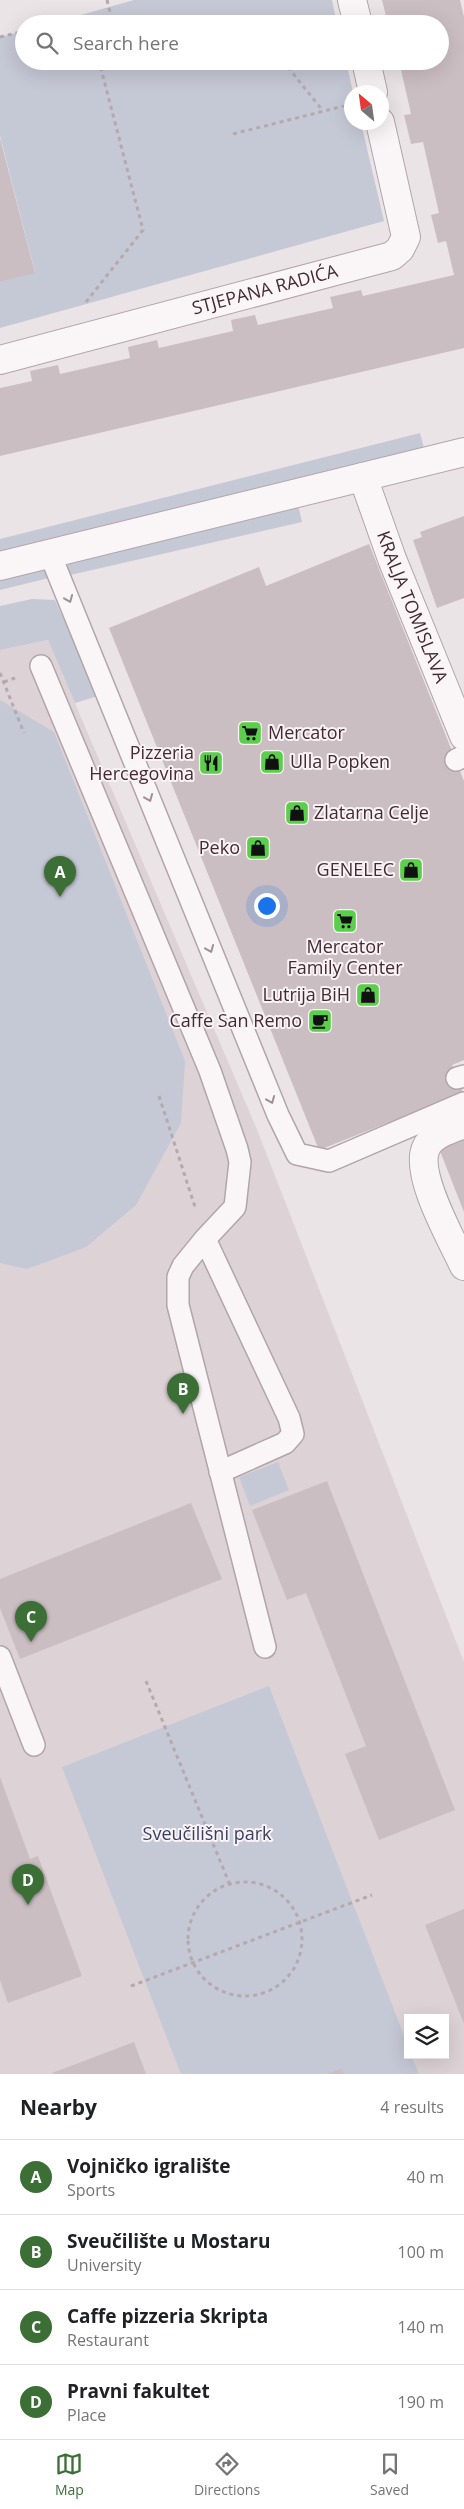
<!DOCTYPE html>
<html lang="en">
<head>
<meta charset="utf-8">
<style>
  :root { --surface:#fff; --page:#f2f2f2; --text:#202124; --muted:#757577; --line:#e0e0e0; --accent:#3b6f36 }
  body { margin:0; font-family:"Open Sans",sans-serif; background:var(--page); color:var(--text) }
  .controls { position:absolute; right:15px; bottom:15px; display:grid; overflow:hidden; border-radius:0px; box-shadow:0 5px 20px #0002 }
  .controls button { width:45px; height:45px; display:grid; place-items:center; padding:0; border:0; border-bottom:1px solid var(--line); background:var(--surface); color:var(--text); font:25px sans-serif }
  .compass { position:absolute; left:344px; top:85px; width:45px; height:45px; border-radius:50%; background:var(--surface); box-shadow:0 5px 20px #0002; rotate:331deg }
  .you { position:absolute; left:266px; top:905px; width:18px; height:18px; margin:-12px; border:4px solid #fff; border-radius:50%; background:#1a73e8; box-shadow:0 0 0 8px #1a73e833 }
  .badge { display:grid; place-items:center; width:32px; height:32px; border-radius:50%; background:var(--accent); color:#fff; font-size:16px; font-weight:700 }
  .pin { position:absolute; translate:-50% -41px; filter:drop-shadow(0 1px 2px #0008) }
  .pin::after { content:''; position:absolute; top:26px; width:18px; height:15px; background:inherit; clip-path:polygon(0 0,100% 0,50% 100%) }
  .list { margin:0; padding:0; list-style:none }
  h2 { display:flex; justify-content:space-between; align-items:center; height:65px; margin:0; padding:0 20px; font-size:21px }
  h2 small { font-size:16px; font-weight:400; color:var(--muted) }
  .list li { display:grid; grid-template-columns:32px 1fr auto; gap:15px; align-items:center; box-sizing:border-box; height:75px; padding:0 20px; border-top:1px solid var(--line) }
  .list b { display:block; font-size:19px; white-space:nowrap }
  .list p { margin:0; font-size:16px; white-space:nowrap; color:var(--muted) }
  .list em { font-size:16px; font-style:normal; color:var(--muted) }
  .icon { flex:none; width:28px; height:28px; fill:none; stroke:currentColor; stroke-width:2; stroke-linecap:round; stroke-linejoin:round }
  .map { position:relative; flex:none; width:464px; height:2074px; overflow:hidden }
  .search { position:absolute; background:var(--surface); box-shadow:0 5px 20px #0002; left:15px; right:15px; top:15px; height:55px; display:flex; align-items:center; gap:12px; box-sizing:border-box; padding:0 18px; border-radius:28px; color:var(--muted); font-size:19px }
  .sheet { height:365px; background:var(--surface) }
  nav { display:flex; justify-content:space-around; align-items:center; box-sizing:border-box; height:70px; border-top:1px solid var(--line); background:var(--surface); font-size:14px; color:var(--muted) }
  nav a { display:grid; justify-items:center; gap:2px }
  nav .on { color:var(--accent) }
  .map>svg:first-child { display:block }
  .built { fill:#ddd2d5; fill-rule:evenodd }
  .green { fill:#c5c8d5 }
  .building { fill:#cbbec2 }
  .lines { fill:none; stroke-linecap:round; stroke-linejoin:round }
  .lane-casing { stroke:#b2a5a9; stroke-width:24 }
  .street-casing { stroke:#b2a5a9; stroke-width:30 }
  .path { stroke:#b5a9ad; stroke-width:3; stroke-dasharray:4 4; stroke-linecap:butt }
  .lane { stroke:#faf6f7; stroke-width:21 }
  .street { stroke:#faf6f7; stroke-width:28 }
  .oneway { stroke:#9f9095 }
  .labels { text-anchor:middle; stroke-width:4; stroke-linejoin:round; paint-order:stroke }
  .street-label { font-size:18px; fill:#442b33; stroke:#f9f3f5 }
  .poi-label { font-size:18px; fill:#442b33; stroke:#f9f3f5; text-anchor:end }
  .park-label { font-size:18px; fill:#383f60; stroke:#f9f3f5 }
</style>
</head>
<body>
<div class="map">
<svg width="464" height="2074" viewBox="0 0 464 2074">
  <rect width="100%" height="100%" fill="#ebe4e6"/>
  <!-- built -->
  <path class="built" d="M48 640 258 1132 464 1662V2074H0V650ZM408 2018H445V2055H408Z"/>
  <!-- green -->
  <path class="green" d="M134 0H332L337 24H49Z
    M24 31V61H346L353 92H352V122L361 123 384 221 0 328V282L35 272 0 136V37Z
    M420 433 424 448 0 554V539Z
    M297 500 302 522 66 576 69 560Z
    M41 565 53 577 0 590V575Z
    M32 599 55 600 98 696 75 703 48 640 0 650V606Z
    M0 700 54 732 185 1061 181 1123 136 1205 86 1247 27 1269 0 1263Z
    M278 1462 289 1490 250 1506 239 1477Z
    M269 1686 408 2046V2055H411L419 2074H181L62 1767Z"/>
  <!-- building -->
  <path class="building" d="M382 0H460L464 17V348L0 456V388L32 381 30 371 58 365 60 374 130 358 128 347 157 340 159 348 233 331 231 320 255 315 258 325 333 308 330 297 361 290 363 296 454 275 446 241 438 243 431 215 439 213 423 142 411 144 404 115 411 114 399 61H440V24H382L380 17 386 16Z
    M0 138 35 273 0 282Z
    M464 516V598L437 608 413 540 422 537 420 532Z
    M369 544 464 781V1060L452 1065 463 1093 319 1150 109 628 259 567 266 586Z
    M464 1136V1212L438 1146Z
    M327 1481 455 1810 379 1840 345 1754 366 1746 306 1593 287 1600 252 1510Z
    M191 1503 222 1579 20 1659 0 1608V1579Z
    M0 1777 30 1859 38 1856 82 1976 8 2003 0 1980Z
    M464 1909V2024L425 1925Z
    M134 2042 146 2074H53L52 2073Z
    M342 2068 344 2074H327Z"/>
  <g class="lines">
    <defs>
      <path id="lane" d="M50 554 278 1115 297 1154 329 1161 464 1103
        M41 666 210 1071 237 1149 240 1162 235 1207 205 1239 183 1266 178 1277V1305L265 1647
        M456 760 464 756
        M457 1078 464 1076
        M205 1239 289 1418 293 1434 285 1443 220 1472
        M0 1657 34 1745"/>
      <g id="street">
        <path d="M352 0 358 24"/>
        <path d="M366 61 373 92"/>
        <path id="s1" d="M0 360 392 256 400 249 406 237 380 122"/>
        <path id="s2" d="M363 477 392 559 464 736"/>
        <path d="M0 566 464 452"/>
        <path d="M464 1124C451 1129 432 1134 426 1148 414 1174 452 1240 464 1266"/>
      </g>
    </defs>
    <!-- lane casing -->
    <use href="#lane" class="lane-casing"/>
    <!-- street casing -->
    <use href="#street" class="street-casing"/>
    <!-- path -->
    <path class="path" d="M107 0 113 24
      M0 37 24 31
      M112 61 122 65 121 61
      M283 61 323 111
      M122 65 136 61
      M233 134 344 106
      M86 302 143 230 99 61
      M0 673 24 733
      M4 682 15 678
      M159 1096 195 1207
      M146 1681 230 1885
      M188 1939a57 57 0 1 1 114 0a57 57 0 1 1-114 0Z
      M131 1986 372 1895"/>
    <!-- lane -->
    <use href="#lane" class="lane"/>
    <!-- street -->
    <use href="#street" class="street"/>
  </g>
  <!-- one-way arrows -->
  <defs><path id="oneway-chevron" d="M-2-3.5L2.5 0L-2 3.5" fill="none" stroke-width="1.6" stroke-linecap="round" stroke-linejoin="round" transform="scale(1.25)"/></defs>
  <g class="oneway">
    <use href="#oneway-chevron" transform="translate(69 599) rotate(68)"/>
    <use href="#oneway-chevron" transform="translate(149 798) rotate(68)"/>
    <use href="#oneway-chevron" transform="translate(210 949) rotate(68)"/>
    <use href="#oneway-chevron" transform="translate(271 1100) rotate(68)"/>
  </g>
  <!-- icons -->
  <defs>
    <symbol id="supermarket-square" viewBox="-11 -11 22 22"><rect x="-9" y="-9" width="18" height="18" rx="4" fill="#5bce4b" stroke="#f9f3f5"/><path d="M-6-5.5h2.5l.6 2H6L4.5 2H-2.5L-4.4-4H-6ZM-1.5 3.2a1.3 1.3 0 1 0 .1 0ZM3 3.2a1.3 1.3 0 1 0 .1 0Z" fill="#111"/></symbol>
    <symbol id="shop-square" viewBox="-11 -11 22 22"><rect x="-9" y="-9" width="18" height="18" rx="4" fill="#5bce4b" stroke="#f9f3f5"/><path d="M-5-2.5h2.3a2.7 3.5 0 0 1 5.4 0H5L5.5 6h-11ZM-1.5-2.5h3a1.5 2.3 0 0 0-3 0Z" fill="#111"/></symbol>
    <symbol id="restaurant-square" viewBox="-11 -11 22 22"><rect x="-9" y="-9" width="18" height="18" rx="4" fill="#5bce4b" stroke="#f9f3f5"/><path d="M-5-6h1v4h1v-4h1v4h1v-4h1v5L-1.5 .5V6h-2V.5L-5-1ZM5-6V6H3V1.5H1.5Q1.5-4 5-6Z" fill="#111"/></symbol>
    <symbol id="cafe-square" viewBox="-11 -11 22 22"><rect x="-9" y="-9" width="18" height="18" rx="4" fill="#5bce4b" stroke="#f9f3f5"/><path d="M-5.5-4.5H6V0H3Q3 3.5 0 3.5H-2.5Q-5.5 3.5-5.5 0ZM3-3.2v2h1.7v-2ZM-6 4.5H4V6H-6Z" fill="#111"/></symbol>
  </defs>
  <g fill-rule="evenodd">
    <use href="#supermarket-square" x="236" y="719" width="28" height="28"/>
    <use href="#shop-square" x="258" y="748" width="28" height="28"/>
    <use href="#restaurant-square" x="197" y="749" width="28" height="28"/>
    <use href="#shop-square" x="283" y="799" width="28" height="28"/>
    <use href="#shop-square" x="244" y="834" width="28" height="28"/>
    <use href="#shop-square" x="397" y="856" width="28" height="28"/>
    <use href="#supermarket-square" x="331" y="907" width="28" height="28"/>
    <use href="#shop-square" x="354" y="981" width="28" height="28"/>
    <use href="#cafe-square" x="306" y="1007" width="28" height="28"/>
  </g>
  <g class="labels">
    <!-- street labels -->
    <g class="street-label">
      <text dy="6" stroke="none"><textPath href="#s1" startOffset="274">STJEPANA RADIĆA</textPath></text>
      <text dy="6" stroke="none"><textPath href="#s2" startOffset="139">KRALJA TOMISLAVA</textPath></text>
    </g>
    <!-- poi labels -->
    <g class="poi-label">
      <text x="268" y="739" text-anchor="start">Mercator</text>
      <text x="194" y="759">Pizzeria<tspan x="194" dy="21">Hercegovina</tspan></text>
      <text x="290" y="768" text-anchor="start">Ulla Popken</text>
      <text x="314" y="819" text-anchor="start">Zlatarna Celje</text>
      <text x="240" y="854">Peko</text>
      <text x="394" y="876">GENELEC</text>
      <text x="345" y="953" text-anchor="middle">Mercator<tspan x="345" dy="21">Family Center</tspan></text>
      <text x="350" y="1001">Lutrija BiH</text>
      <text x="302" y="1027">Caffe San Remo</text>
    </g>
    <!-- park labels -->
    <g class="park-label">
      <text x="207" y="1840">Sveučilišni park</text>
    </g>
  </g>
</svg>
<div class="controls">
<button><svg class="icon" aria-label="layers" viewBox="0 0 24 24"><path d="M12 4l9 5-9 5-9-5zM3 14l9 5 9-5"/></svg></button>
</div>
<svg class="compass" viewBox="-18 -18 36 36"><path d="M0-13l5 13h-10z" fill="#e53935"/><path d="M0 13l5-13h-10z" fill="#757577"/></svg>
<div class="you"></div>
<div class="pin badge" style="left:60px;top:897px">A</div>
<div class="pin badge" style="left:183px;top:1414px">B</div>
<div class="pin badge" style="left:31px;top:1642px">C</div>
<div class="pin badge" style="left:28px;top:1905px">D</div>
<div class="search"><svg class="icon" aria-label="search" viewBox="0 0 24 24"><circle cx="10" cy="10" r="6"/><path d="M15 15l6 6"/></svg>Search here</div>
</div>
<section class="sheet">
<h2>Nearby<small>4 results</small></h2>
<ul class="list">
<li><span class="badge">A</span><div><b>Vojničko igralište</b><p>Sports</p></div><em>40 m</em></li>
<li><span class="badge">B</span><div><b>Sveučilište u Mostaru</b><p>University</p></div><em>100 m</em></li>
<li><span class="badge">C</span><div><b>Caffe pizzeria Skripta</b><p>Restaurant</p></div><em>140 m</em></li>
<li><span class="badge">D</span><div><b>Pravni fakultet</b><p>Place</p></div><em>190 m</em></li>
</ul>
</section>
<nav>
<a class="on"><svg class="icon" aria-label="map" viewBox="0 0 24 24"><path d="M3 6l6-2 6 2 6-2v14l-6 2-6-2-6 2zM9 4v14M15 6v14"/></svg>Map</a>
<a><svg class="icon" aria-label="directions" viewBox="0 0 24 24"><path d="M12 3l9 9-9 9-9-9zM9 14v-3h6M13 9l2 2-2 2"/></svg>Directions</a>
<a><svg class="icon" aria-label="saved" viewBox="0 0 24 24"><path d="M7 4h10v16l-5-4-5 4z"/></svg>Saved</a>
</nav>
</body>
</html>
